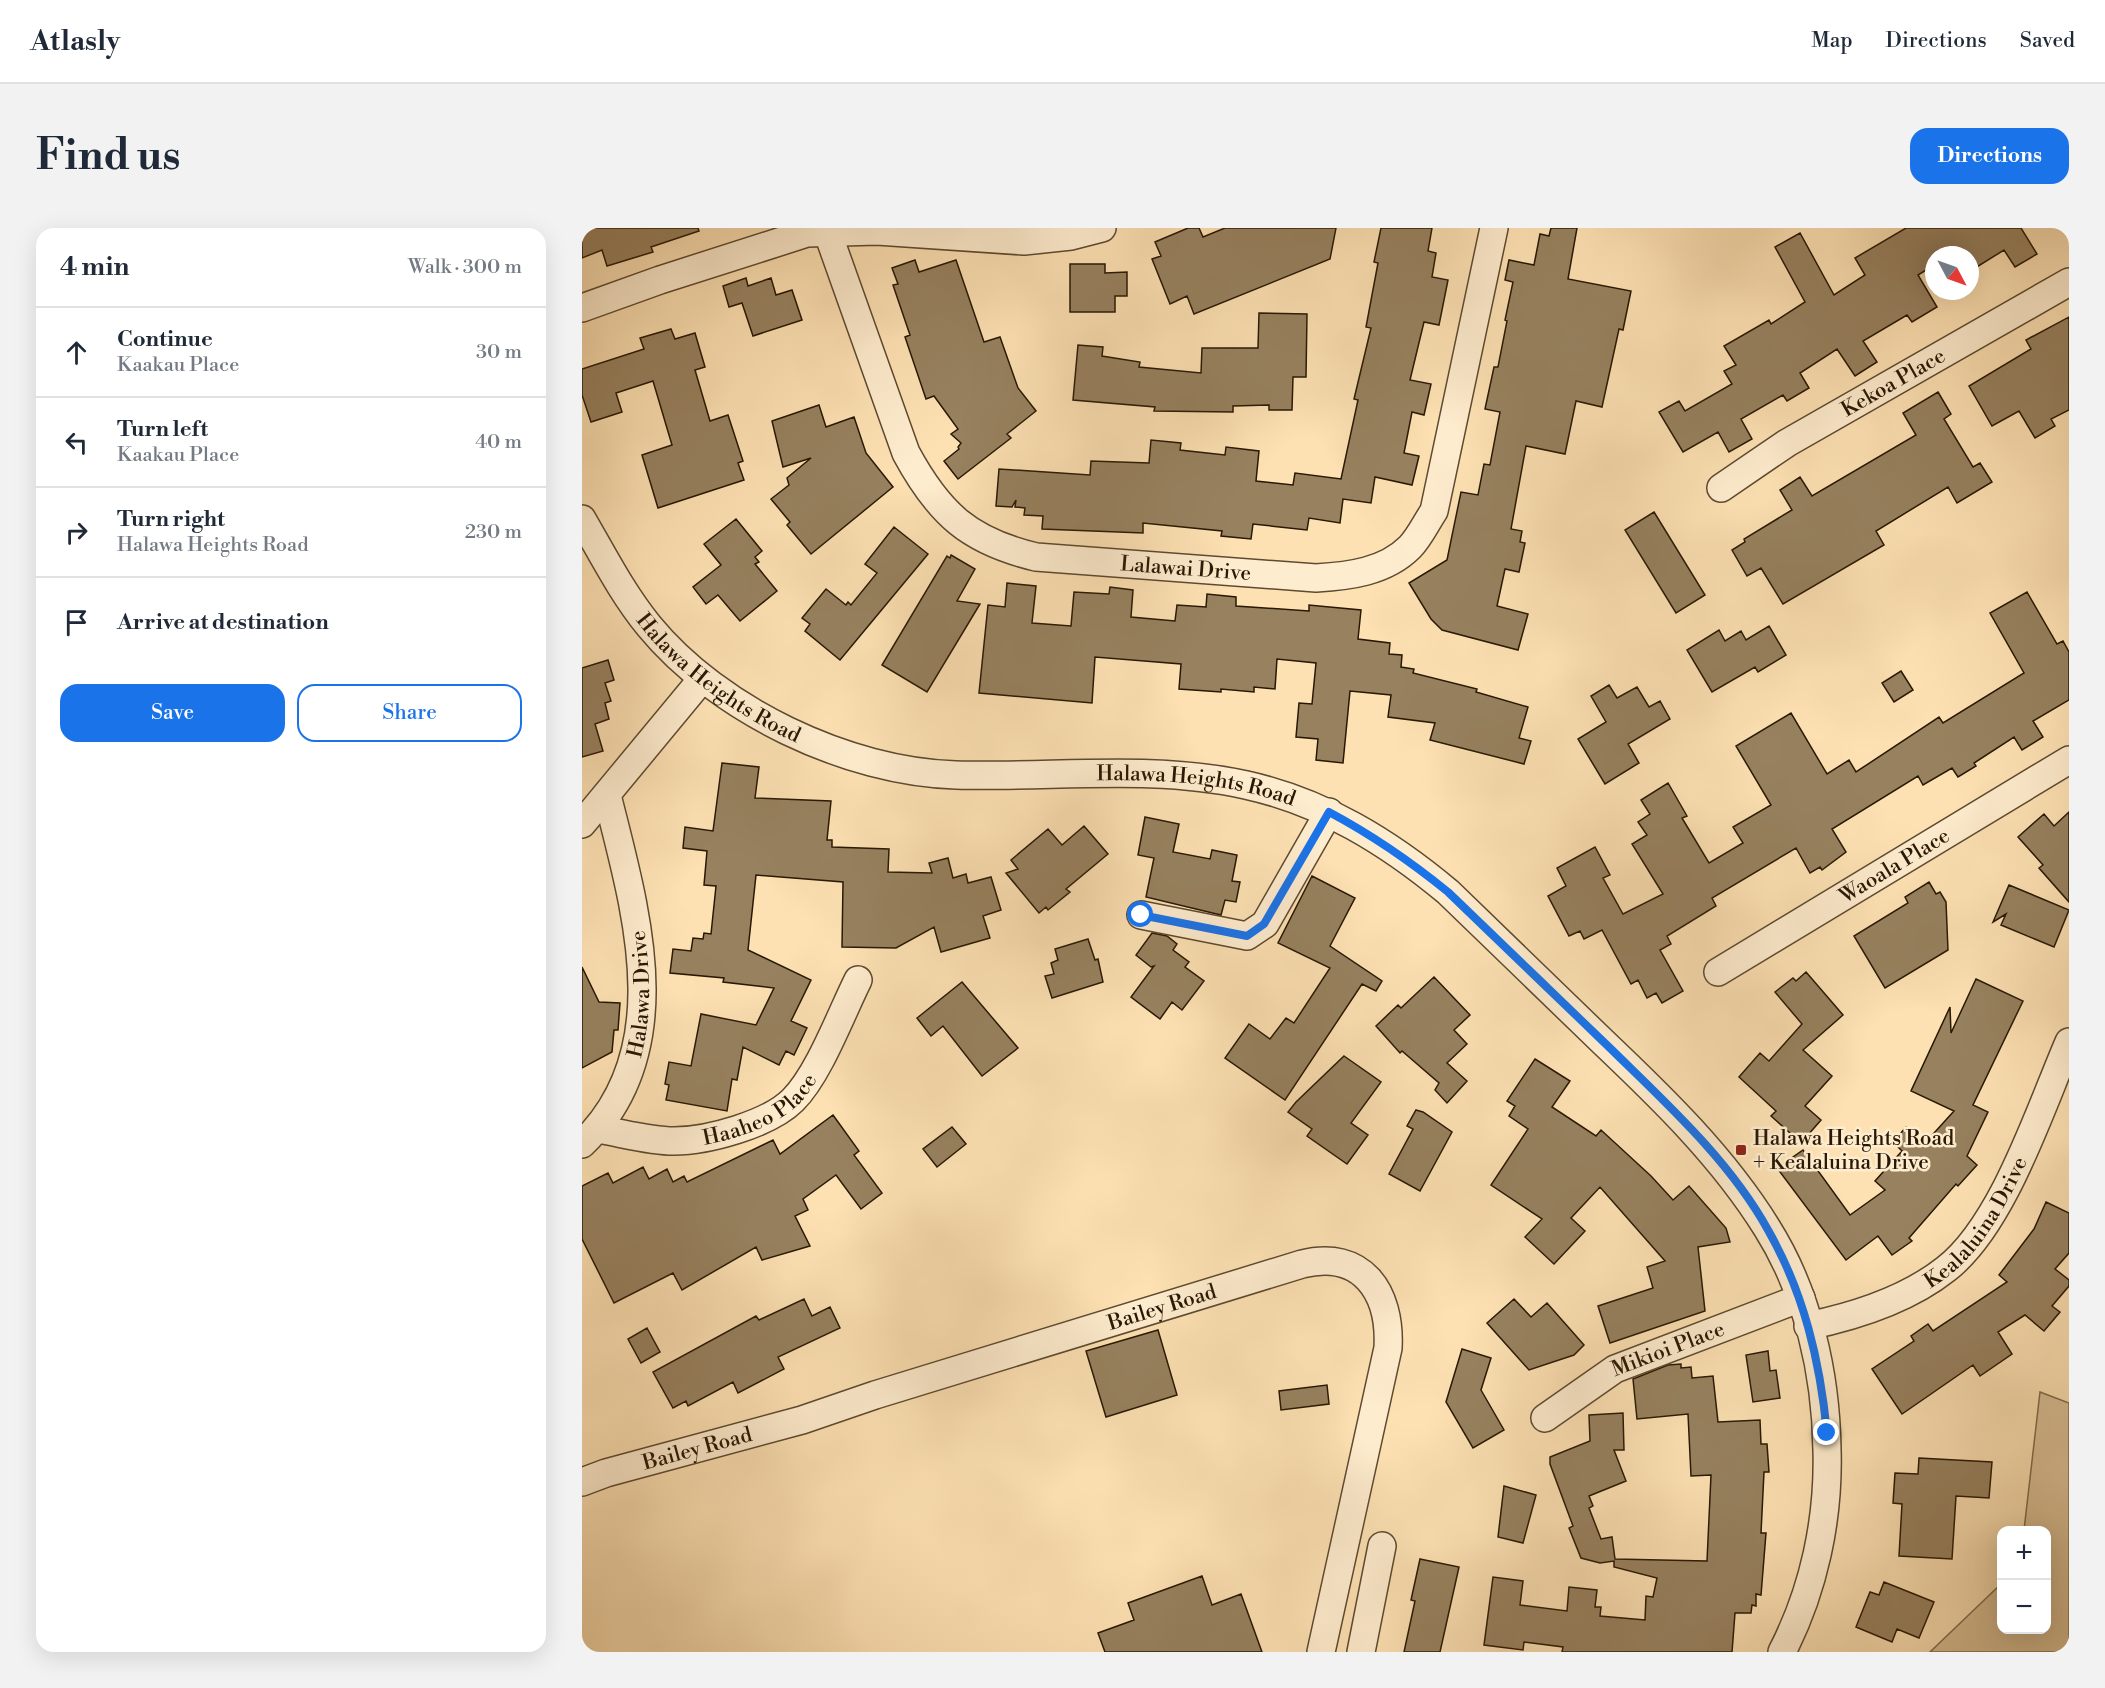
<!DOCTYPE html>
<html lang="en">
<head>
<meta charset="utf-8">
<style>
  :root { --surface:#fff; --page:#f2f2f3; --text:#1f2937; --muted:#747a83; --line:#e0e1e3; --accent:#1a73e8 }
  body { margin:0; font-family:"Libre Bodoni",serif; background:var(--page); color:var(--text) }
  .controls { position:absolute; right:18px; bottom:18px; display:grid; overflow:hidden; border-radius:12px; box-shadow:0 6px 24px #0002 }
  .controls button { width:54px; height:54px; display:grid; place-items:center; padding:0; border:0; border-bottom:2px solid var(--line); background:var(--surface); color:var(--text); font:30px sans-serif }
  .compass { position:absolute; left:1343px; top:18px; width:54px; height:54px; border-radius:50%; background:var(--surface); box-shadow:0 6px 24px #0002; rotate:131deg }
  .stop { position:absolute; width:18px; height:18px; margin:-14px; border:4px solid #1a73e8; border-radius:50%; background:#fff }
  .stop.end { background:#1a73e8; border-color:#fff; box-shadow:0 2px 6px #0008 }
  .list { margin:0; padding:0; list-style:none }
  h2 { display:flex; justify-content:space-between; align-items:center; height:78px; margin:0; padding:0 24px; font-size:26px }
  h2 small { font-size:20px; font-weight:400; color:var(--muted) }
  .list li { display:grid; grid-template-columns:39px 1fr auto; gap:18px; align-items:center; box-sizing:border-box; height:90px; padding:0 24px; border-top:2px solid var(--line) }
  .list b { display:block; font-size:22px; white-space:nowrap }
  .list p { margin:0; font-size:20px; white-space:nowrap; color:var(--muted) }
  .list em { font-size:20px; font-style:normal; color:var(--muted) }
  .actions { display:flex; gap:12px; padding:18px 24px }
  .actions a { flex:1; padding:14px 0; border:2px solid var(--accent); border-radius:18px; text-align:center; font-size:21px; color:var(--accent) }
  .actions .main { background:var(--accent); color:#fff }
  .icon { flex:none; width:33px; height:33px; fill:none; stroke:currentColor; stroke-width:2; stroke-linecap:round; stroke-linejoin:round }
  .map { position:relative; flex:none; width:1487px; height:1424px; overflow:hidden; border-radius:18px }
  header { display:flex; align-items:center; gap:36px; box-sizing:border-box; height:84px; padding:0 30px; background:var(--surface); border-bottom:2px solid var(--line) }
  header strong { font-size:28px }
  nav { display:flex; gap:33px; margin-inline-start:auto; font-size:21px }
  .intro { display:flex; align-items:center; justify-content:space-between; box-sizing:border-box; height:144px; padding:0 36px }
  h1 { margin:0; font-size:42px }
  .button { padding:15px 27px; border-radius:18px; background:var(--accent); color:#fff; font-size:21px; font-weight:700 }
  main { display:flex; gap:36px; padding:0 36px }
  aside { flex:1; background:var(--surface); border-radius:18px; box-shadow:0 6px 24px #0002 }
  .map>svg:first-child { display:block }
  .green { fill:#d9bf95; stroke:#806c4c; stroke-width:1.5 }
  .building { fill:#97815f; stroke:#281804; stroke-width:1.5 }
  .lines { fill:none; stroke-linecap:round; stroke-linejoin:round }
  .minor-casing { stroke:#5d4a30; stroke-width:30 }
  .minor { stroke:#feecce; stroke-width:27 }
  .route { stroke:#1a73e8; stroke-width:8 }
  .poi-dot { fill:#8f2418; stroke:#feecce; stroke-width:2 }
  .labels { text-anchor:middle; stroke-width:5; stroke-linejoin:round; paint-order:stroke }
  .street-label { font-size:21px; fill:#281804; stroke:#feecce }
  .poi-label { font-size:21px; fill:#281804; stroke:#feecce; text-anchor:start }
</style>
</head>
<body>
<header>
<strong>Atlasly</strong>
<nav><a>Map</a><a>Directions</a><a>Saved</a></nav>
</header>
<div class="intro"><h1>Find us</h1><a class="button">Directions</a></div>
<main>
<aside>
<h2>4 min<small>Walk · 300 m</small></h2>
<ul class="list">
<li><svg class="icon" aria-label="ahead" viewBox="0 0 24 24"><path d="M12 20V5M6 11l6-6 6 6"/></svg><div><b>Continue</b><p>Kaakau Place</p></div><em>30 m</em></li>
<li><svg class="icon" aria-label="left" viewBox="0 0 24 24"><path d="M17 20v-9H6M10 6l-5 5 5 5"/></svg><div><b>Turn left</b><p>Kaakau Place</p></div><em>40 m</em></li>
<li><svg class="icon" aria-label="right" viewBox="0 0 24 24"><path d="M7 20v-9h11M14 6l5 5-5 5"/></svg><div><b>Turn right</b><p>Halawa Heights Road</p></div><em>230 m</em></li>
<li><svg class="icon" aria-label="arrive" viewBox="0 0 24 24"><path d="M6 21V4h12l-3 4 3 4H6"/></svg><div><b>Arrive at destination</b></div></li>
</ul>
<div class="actions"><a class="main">Save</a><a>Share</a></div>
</aside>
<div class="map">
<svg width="1487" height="1424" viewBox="0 0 1487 1424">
  <rect width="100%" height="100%" fill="#fde1b3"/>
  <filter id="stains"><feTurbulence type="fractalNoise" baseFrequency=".00333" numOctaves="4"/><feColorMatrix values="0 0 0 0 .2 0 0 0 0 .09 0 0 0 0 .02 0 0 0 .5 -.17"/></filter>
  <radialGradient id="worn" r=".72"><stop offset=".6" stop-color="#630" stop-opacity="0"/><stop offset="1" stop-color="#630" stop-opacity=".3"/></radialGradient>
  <!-- green -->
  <path class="green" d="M1458 1164 1487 1175V1424H1348L1419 1356 1420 1402H1464V1302H1442Z"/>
  <!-- building -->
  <path class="building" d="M0 0H116L117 3 69 19 71 24 25 38 20 22 0 30Z
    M606 0H617L621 9 643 0H754L748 31 612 86 605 68 588 76 570 31 579 28 573 14Z
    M799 0H850L846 23 854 25 850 49 866 52 857 97 842 94 828 152 849 156 842 187 830 184 822 225 837 228 830 257 793 249 789 275 761 271 758 295 727 290 725 302 671 296 669 311 639 308 640 303 561 295V305L460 301 461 288 442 287 443 280 433 279 434 272 430 279 414 278 417 241 508 247 509 233 567 235 569 212 599 215 598 222 643 227 644 219 677 223 674 253 711 257 713 245 759 251 776 172 772 171 789 100 784 99 796 35 792 34Z
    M969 0H995L986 51 1049 63 1041 102 1037 101 1020 179 994 173 983 226 944 218 929 301 940 303 938 314 943 315 937 344 923 341 915 378 946 386 936 422 860 402 849 391 827 355 865 332 879 264 896 267 902 236 908 237 918 184 903 181 912 139H916L925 93 923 92 931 54 923 52 927 32 952 37 958 6 967 8Z
    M1324 0H1439L1455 26 1433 39 1422 22 1390 42 1388 27H1352V37L1336 47 1355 79 1330 94 1325 87 1281 113 1295 134 1273 148 1255 121 1218 145 1227 160 1205 173 1201 167 1159 191 1170 211 1147 224 1136 204 1101 224 1077 184 1097 173 1103 183 1150 156 1142 143 1154 137 1142 118 1187 92 1189 96 1223 74 1193 19 1218 5 1252 67 1283 47 1273 30Z
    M333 32 337 44 374 32 402 114 418 109 436 160 454 183 425 206 429 210 376 251 362 233 377 221 376 219 379 215 369 206 376 201 352 168 344 171 323 109 328 107 311 57 316 56 310 40Z
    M488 36H523V45L545 44V68H533V84H488Z
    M164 50 166 58 189 50 194 67 210 62 220 92 171 108 160 75 147 79 141 58Z
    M677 85 725 86 724 149H711L710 182H687V177L651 178V184L572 183 573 179 491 172 496 117 521 119 520 128 558 134 557 139 619 145 620 120H676Z
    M1487 89V182L1469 191 1473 198 1453 210 1437 183 1410 198 1387 158 1449 121 1444 112Z
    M89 101 93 111 113 105 123 139 113 142 128 193 146 187 161 233 156 235 162 252 76 280 60 227 90 217 71 153 34 165 40 184 9 194 0 167V141L62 121 58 110Z
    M1356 164 1369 186 1362 191 1391 239 1398 235 1410 254 1375 275 1366 259 1294 303 1302 317 1201 376 1179 340 1165 348 1150 322 1163 314 1162 311 1210 282 1198 262 1218 249 1230 268 1334 207 1321 185Z
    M237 177 244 199 272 189 284 225 311 259 229 326 205 297 208 294 189 271 207 257 205 250 229 230 201 239 190 193Z
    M1072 284 1123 367 1094 385 1043 302Z
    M154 291 180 323 173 329 177 334 173 336 195 363 158 393 136 367 124 376 111 359 139 337 122 316Z
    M312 299 346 326 258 432 223 403 228 396 220 390 244 361 264 377 266 374 269 377 295 345 283 336Z
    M369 327 393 341 375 373 398 376 345 464 300 437 365 328 368 330Z
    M425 355 454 358 450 395 489 398 492 364 527 366 528 359 551 362 549 389 593 393 595 377 624 379 625 366 654 369V378L727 383V377L779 382 776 411 808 415 807 426 820 427 819 439 832 441 831 445 895 461 894 464 946 479 937 510 949 513 942 536 848 512 853 495 806 489 809 467 768 463 761 535 734 532 736 511 714 509 717 475 730 476 734 435 695 431 693 461 672 459V464L639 461V464L597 461 599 436 513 429 510 475 397 465 406 377 423 379Z
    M1445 364 1475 416 1481 413 1487 424V472L1451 493 1461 509 1440 522 1432 509 1392 535 1394 538 1376 549 1370 540 1341 557 1336 548 1250 601 1264 624 1240 642 1238 639 1228 645 1214 620 1130 670 1134 678 1085 708 1089 716 1078 722 1101 763 1080 775 1074 765 1065 770 1056 752 1049 756 1020 702 1002 711 998 703 987 708 966 668 984 658 975 640 1013 619 1028 647 1021 650 1041 686 1081 666 1050 616 1065 607 1056 594 1068 586 1059 572 1086 555 1105 588 1100 590 1127 635 1161 615 1151 599 1189 577 1154 518 1209 485 1245 546 1267 532 1274 544 1357 489 1361 495 1442 445 1408 385Z
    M1187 398 1204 427 1176 444 1173 439 1130 464 1105 422 1137 402 1143 413 1159 403 1164 412Z
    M26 432 32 452 23 455 29 473 23 475 27 491 13 496 21 523 0 529V440Z
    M1319 443 1331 462 1312 474 1300 455Z
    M1027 457 1035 470 1055 459 1067 479 1078 473 1088 491 1046 516 1057 535 1023 556 996 511 1024 494 1009 468Z
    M140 535 177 539 173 570 249 573 245 612H250V619L307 621 306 644 350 645 347 635 366 630 371 650 384 646 386 655 409 649 419 682 401 688 408 710 359 724 352 699 314 720 260 719 261 654 174 647 166 722 229 752 209 793 225 800 212 827 204 823 197 837 161 819 155 852 150 851 145 883 84 872 87 857 83 856 87 834 109 838 119 786 174 797 192 760 141 754 142 750 88 745 91 721 109 723 111 710 121 711 122 705 129 706 134 658 122 657 125 623 101 620 103 599 131 603Z
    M1487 584V674L1457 640 1461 637 1436 609 1462 586 1472 598Z
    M563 589 597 596 591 624 628 631 630 622 655 627 650 653 658 654 654 674 643 672 639 687 564 669 572 630 556 627Z
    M502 598 526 626 484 661 488 664 466 682 464 679 457 685 424 645 436 641 429 632 466 601 480 617Z
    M730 648 773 670 748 718 800 753 794 763 780 756 703 872 643 830 667 796 688 811 704 790 712 795 748 740 696 715Z
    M1347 654 1354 666 1358 664 1364 674 1366 722 1303 760 1272 708 1326 675 1323 669Z
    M1427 657 1487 682 1472 719 1419 697 1424 686 1411 694Z
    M570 705 585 708 595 716 591 722 607 734 603 739 622 753 600 782 590 774 578 791 549 769 572 738 569 739 554 727Z
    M506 711 513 732 516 731 521 754 470 770 463 748 472 746 469 735 476 732 473 721Z
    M0 739 17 774 38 775 36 802H32L30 824 0 840Z
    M1224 744 1261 787 1221 822 1250 848 1223 878 1239 892 1219 915 1189 888 1194 883 1157 849 1178 825 1187 833 1220 796 1193 764 1211 750 1214 753Z
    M852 749 888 787 872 802 885 816 865 835 885 853 865 875 853 862 857 855 820 823 818 825 794 798 816 777 819 780Z
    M1394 751 1441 773 1391 877 1406 884 1385 928 1395 937 1376 958 1374 956 1327 1010 1330 1013 1310 1027 1296 1008 1264 1032 1195 940 1221 922 1268 987 1303 962 1293 953 1320 923 1311 914 1324 899 1343 915 1372 883 1329 863 1368 779 1369 805Z
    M380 754 436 820 400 848 361 798 349 808 335 790Z
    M762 828 799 854 769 895 786 907 765 936 725 908 730 901 706 884 714 874Z
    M953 831 988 853 970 879 1014 908 1019 902 1069 948 1091 972 1107 958 1144 1000 1148 1014 1116 1019 1123 1083 1028 1115 1016 1078 1071 1060 1065 1039 1083 1033 1018 959 989 990 1003 1003 972 1036 943 1009 960 991 909 957 946 901 927 888 933 878 925 873Z
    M834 882 841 884 870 904 838 963 807 946 831 901 825 898Z
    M251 887 277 923 272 927 300 965 279 981 254 947 221 971 226 982 213 988 228 1018 180 1032 174 1019 100 1062 91 1045 32 1075 0 1011V958L26 945 31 955 61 939 67 951 85 941 91 954 102 948 105 954 191 912 198 926Z
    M370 899 384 916 355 939 341 921Z
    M1464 974 1487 985V1025L1473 1041 1487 1052V1058L1470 1078 1478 1084 1462 1103 1443 1087 1416 1104 1430 1126 1398 1148 1391 1137 1320 1186 1290 1141 1332 1113 1329 1108 1346 1096 1351 1103 1425 1054 1417 1047 1452 1001Z
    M222 1071 230 1088 248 1079 258 1100 196 1129 202 1141 156 1165 151 1154 106 1178 104 1173 91 1180 71 1144 174 1088 177 1092Z
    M932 1071 949 1089 965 1075 1002 1117 992 1127 947 1142 905 1095Z
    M65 1100 78 1124 59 1135 46 1111Z
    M576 1102 595 1167 524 1189 504 1123Z
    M880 1121 909 1130 899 1162 922 1202 891 1220 864 1174Z
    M1186 1123 1188 1143 1194 1142 1198 1170 1171 1174 1164 1127Z
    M1099 1136V1140L1109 1139 1110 1150 1131 1148 1136 1194 1178 1192 1179 1216H1185L1187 1244H1182L1179 1305H1184L1179 1367 1174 1366V1378L1170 1377 1169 1385H1153L1150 1424H980L981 1419 942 1414 941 1422 902 1417 911 1349 941 1353 938 1377 985 1383 987 1359 1015 1362 1013 1379H1019L1018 1388 1063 1392 1064 1368 1071 1369 1075 1350 1032 1339V1333L1018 1335 999 1330 987 1300 991 1298 968 1236V1229L1008 1213 1007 1187 1041 1185 1042 1222H1032L1044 1253 1007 1268 1011 1278 1007 1280 1019 1311 1030 1309 1033 1331 1125 1333 1129 1247 1109 1248 1106 1186 1055 1191 1051 1151 1086 1137Z
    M745 1157 747 1176 699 1182 697 1163Z
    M1337 1230 1410 1234 1407 1270 1374 1268 1370 1331 1317 1328 1320 1276 1311 1275 1313 1245 1336 1246Z
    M922 1258 954 1267 941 1315 916 1309Z
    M838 1331 877 1339 858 1424H822L833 1373 829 1372Z
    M620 1348 630 1377 659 1366 680 1424H523L516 1405 552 1392 546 1375Z
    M1302 1354 1352 1374 1337 1410 1315 1401 1310 1414 1274 1399 1288 1364 1297 1367Z"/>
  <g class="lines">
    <defs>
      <g id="minor">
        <path id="s1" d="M244 0 324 225C357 286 387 313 454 329L734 350C767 348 803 344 828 319 837 310 844 295 852 283L912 0"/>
        <path d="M0 80 78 52 225 5 295 3 442 13 489 8 520 0"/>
        <path id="s2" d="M1139 260 1205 215 1487 54"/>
        <path id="s3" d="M0 291C21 327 40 365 67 398 136 482 265 544 374 547 470 550 570 536 664 557 741 574 806 614 866 664 917 713 968 763 1020 813 1080 870 1141 929 1185 1000 1226 1065 1244 1146 1245 1222 1247 1291 1232 1362 1200 1424"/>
        <path d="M0 596 120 451"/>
        <path d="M559 687 665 708 683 696 747 584"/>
        <path id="s4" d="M1136 744 1487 532"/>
        <path id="s5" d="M15 901C40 905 67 913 92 913 126 913 187 896 211 872 237 846 259 786 276 752"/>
        <path id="s6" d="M0 916C98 822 53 680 25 567"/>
        <path id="s7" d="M1226 1098C1274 1088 1325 1072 1364 1041 1421 997 1458 881 1487 814"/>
        <path id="s8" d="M963 1190 1033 1141 1219 1070"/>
        <path id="s9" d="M0 1254 24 1245 220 1192 293 1167 720 1036C780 1021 809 1064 806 1120L739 1424"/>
        <path d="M779 1424 800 1318"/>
      </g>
    </defs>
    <!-- minor casing -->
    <use href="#minor" class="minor-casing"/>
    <!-- minor -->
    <use href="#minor" class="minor"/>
  </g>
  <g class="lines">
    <!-- route -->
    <path class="route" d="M559 687 665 708 682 696 747 584C790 607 828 633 866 664 920 716 975 769 1029 821 1085 876 1148 933 1186 1002 1222 1065 1238 1133 1245 1205"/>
  </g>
  <!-- markers -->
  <rect class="poi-dot" x="1153" y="916" width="12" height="12" rx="3"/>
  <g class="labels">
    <!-- street labels -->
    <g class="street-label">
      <text dy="7" stroke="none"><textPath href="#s2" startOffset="202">Kekoa Place</textPath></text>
      <text dy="7" stroke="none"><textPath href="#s1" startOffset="562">Lalawai Drive</textPath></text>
      <text dy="7" stroke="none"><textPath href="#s3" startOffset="214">Halawa Heights Road</textPath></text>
      <text dy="7" stroke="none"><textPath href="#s3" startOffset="718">Halawa Heights Road</textPath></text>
      <text dy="7" stroke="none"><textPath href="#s4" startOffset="206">Waoala Place</textPath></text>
      <text dy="7" stroke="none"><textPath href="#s6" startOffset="166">Halawa Drive</textPath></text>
      <text dy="7" stroke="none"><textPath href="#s5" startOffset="172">Haaheo Place</textPath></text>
      <text dy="7" stroke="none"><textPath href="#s7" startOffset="206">Kealaluina Drive</textPath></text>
      <text dy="7" stroke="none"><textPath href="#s9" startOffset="606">Bailey Road</textPath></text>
      <text dy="7" stroke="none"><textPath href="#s8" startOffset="142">Mikioi Place</textPath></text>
      <text dy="7" stroke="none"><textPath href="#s9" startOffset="120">Bailey Road</textPath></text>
    </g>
    <!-- poi labels -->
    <g class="poi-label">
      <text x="1171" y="917">Halawa Heights Road<tspan x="1171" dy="24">+ Kealaluina Drive</tspan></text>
    </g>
  </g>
  <rect width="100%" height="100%" filter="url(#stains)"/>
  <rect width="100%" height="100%" fill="url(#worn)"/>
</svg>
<div class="controls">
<button>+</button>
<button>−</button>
</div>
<svg class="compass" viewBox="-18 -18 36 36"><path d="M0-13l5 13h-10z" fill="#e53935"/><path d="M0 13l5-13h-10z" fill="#747a83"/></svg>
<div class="stop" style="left:559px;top:687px"></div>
<div class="stop end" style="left:1245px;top:1205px"></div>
</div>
</main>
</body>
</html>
